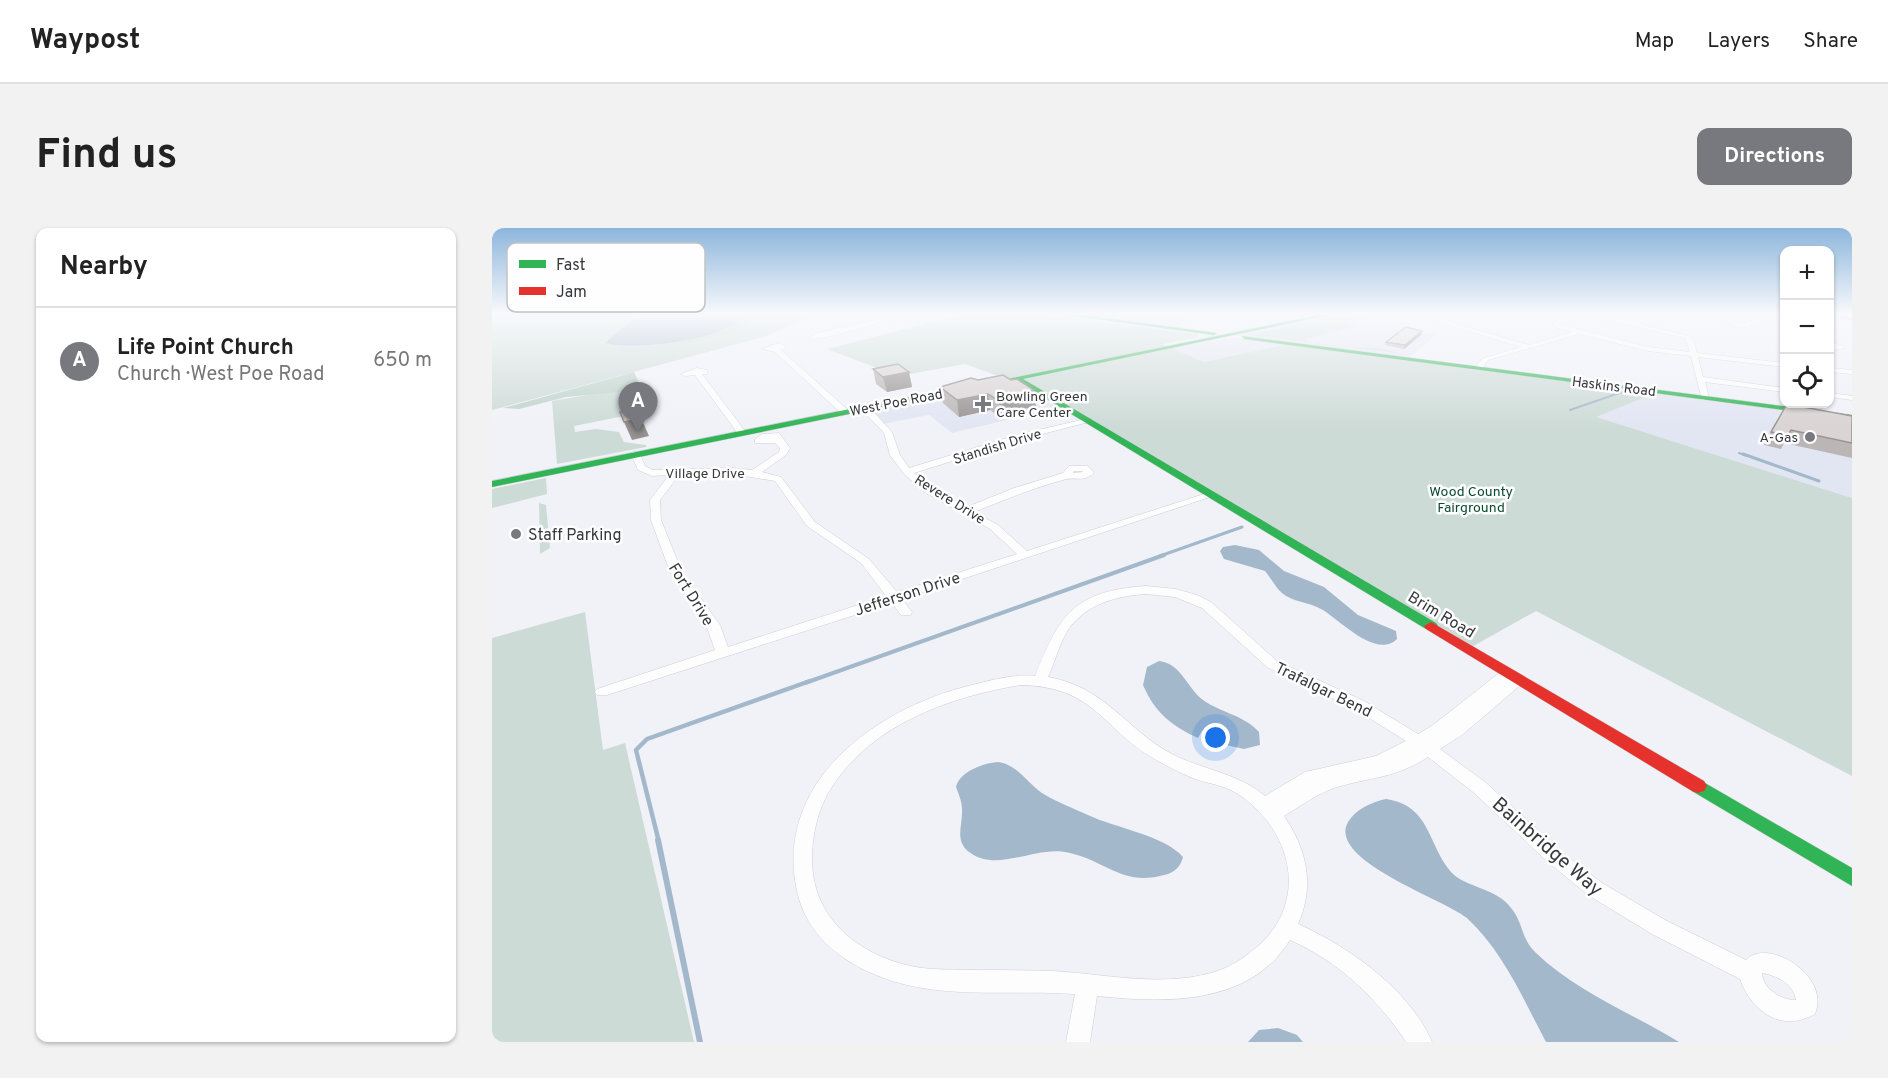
<!DOCTYPE html>
<html lang="en">
<head>
<meta charset="utf-8">
<style>
  :root { --surface:#fff; --page:#f2f2f2; --text:#222; --muted:#767676; --line:#e0e0e0; --accent:#78797e }
  body { margin:0; font-family:Overpass,sans-serif; background:var(--page); color:var(--text) }
  .controls { position:absolute; right:18px; top:18px; display:grid; overflow:hidden; border-radius:12px; box-shadow:0 2px 4px #0004 }
  .controls button { width:54px; height:54px; display:grid; place-items:center; padding:0; border:0; border-bottom:2px solid var(--line); background:var(--surface); color:var(--text); font:30px sans-serif }
  .you { position:absolute; left:724px; top:510px; width:21px; height:21px; margin:-15px; border:4px solid #fff; border-radius:50%; background:#1a73e8; box-shadow:0 0 0 9px #1a73e833 }
  .badge { display:grid; place-items:center; width:39px; height:39px; border-radius:50%; background:var(--accent); color:#fff; font-size:20px; font-weight:700 }
  .pin { position:absolute; translate:-50% -50px; filter:drop-shadow(0 2px 3px #0008) }
  .pin::after { content:''; position:absolute; top:32px; width:21px; height:18px; background:inherit; clip-path:polygon(0 0,100% 0,50% 100%) }
  .list { margin:0; padding:0; list-style:none }
  h2 { display:flex; justify-content:space-between; align-items:center; height:78px; margin:0; padding:0 24px; font-size:26px }
  h2 small { font-size:20px; font-weight:400; color:var(--muted) }
  .list li { display:grid; grid-template-columns:39px 1fr auto; gap:18px; align-items:center; box-sizing:border-box; height:108px; padding:0 24px; border-top:2px solid var(--line) }
  .list b { display:block; font-size:22px; white-space:nowrap }
  .list p { margin:0; font-size:20px; white-space:nowrap; color:var(--muted) }
  .list em { font-size:20px; font-style:normal; color:var(--muted) }
  .icon { flex:none; width:33px; height:33px; fill:none; stroke:currentColor; stroke-width:2; stroke-linecap:round; stroke-linejoin:round }
  .map { position:relative; flex:none; width:1360px; height:814px; overflow:hidden; border-radius:12px }
  header { display:flex; align-items:center; gap:36px; box-sizing:border-box; height:84px; padding:0 30px; background:var(--surface); border-bottom:2px solid var(--line) }
  header strong { font-size:28px }
  nav { display:flex; gap:33px; margin-inline-start:auto; font-size:21px }
  .intro { display:flex; align-items:center; justify-content:space-between; box-sizing:border-box; height:144px; padding:0 36px }
  h1 { margin:0; font-size:42px }
  .button { padding:15px 27px; border-radius:12px; background:var(--accent); color:#fff; font-size:21px; font-weight:700 }
  main { display:flex; gap:36px; padding:0 36px }
  aside { flex:1; background:var(--surface); border-radius:12px; box-shadow:0 2px 4px #0004 }
  .map>svg:first-child { display:block }
  .built { fill:#e2e6f3 }
  .green { fill:#cddbd6 }
  .forest { fill:#bfd3ca }
  .water { fill:#a4b8cb }
  .lines { fill:none; stroke-linecap:round; stroke-linejoin:round }
  .stream-far5 { stroke:#a4b8cb; stroke-width:1.5 }
  .stream-far4 { stroke:#a4b8cb; stroke-width:2 }
  .stream-far3 { stroke:#a4b8cb; stroke-width:3 }
  .stream-far2 { stroke:#a4b8cb; stroke-width:4 }
  .stream-far1 { stroke:#a4b8cb; stroke-width:4.5 }
  .stream { stroke:#a4b8cb; stroke-width:6 }
  .street-casing { stroke:#cecfd4; stroke-width:1 }
  .fast-casing { stroke:#cecfd4; stroke-width:1 }
  .jam-casing { stroke:#cecfd4; stroke-width:1 }
  .street { fill:#fdfdfe; fill-rule:evenodd }
  .fast { fill:#30b455; fill-rule:evenodd }
  .jam { fill:#e5322d; fill-rule:evenodd }
  .wall { fill:#bbb6b6 }
  .shaded-wall { fill:#999494 }
  .building { fill:#dad4d4; stroke:#999494; stroke-width:1.5 }
  .poi-dot { fill:#78797e; stroke:#fefefe; stroke-width:2 }
  .labels { text-anchor:middle; stroke-width:5; stroke-linejoin:round; paint-order:stroke }
  .far-street-label { font-size:14px; fill:#37383c; stroke:#fefefe }
  .far-poi-label { font-size:14px; fill:#37383c; stroke:#fefefe; text-anchor:start }
  .far-park-label { font-size:14px; fill:#0c4b2f; stroke:#fefefe }
  .poi-label { font-size:16px; fill:#37383c; stroke:#fefefe; text-anchor:start }
  .street-label { font-size:16px; fill:#37383c; stroke:#fefefe }
  .near-street-label { font-size:20px; fill:#37383c; stroke:#fefefe }
  .key { fill:#fefefe; stroke:#c2c3c4; stroke-width:1.5 }
  .key-label { font-size:16px; fill:#37383c }
</style>
</head>
<body>
<header>
<strong>Waypost</strong>
<nav><a>Map</a><a>Layers</a><a>Share</a></nav>
</header>
<div class="intro"><h1>Find us</h1><a class="button">Directions</a></div>
<main>
<aside>
<h2>Nearby<small></small></h2>
<ul class="list">
<li><span class="badge">A</span><div><b>Life Point Church</b><p>Church · West Poe Road</p></div><em>650 m</em></li>
</ul>
</aside>
<div class="map">
<svg width="1360" height="814" viewBox="0 0 1360 814">
  <rect width="100%" height="100%" fill="#f0f2f8"/>
  <!-- built -->
  <path class="built" d="M569 85H693L696 92 679 99Z
    M849 85 879 89 944 107 917 130 741 107Z
    M743 109 794 116 712 134 680 120Z
    M521 153 565 180 460 205 437 187 386 197 370 182Z
    M1163 165 1360 191V270L1103 189Z"/>
  <!-- green -->
  <path class="green" d="M0 85H341L309 92 275 108 0 182Z
    M475 85H539L706 106 707 109 671 116 712 134 795 116 1163 165 1104 189 1360 270V548L1044 383 976 421 524 150H512L473 136 406 148 335 121Z
    M844 87 869 90 855 94 866 98 812 111C824 123 891 115 904 125L755 107Z
    M142 159 156 167 162 182 82 198 83 204 104 201 127 204 132 214 154 217V219L65 236 60 173Z
    M54 250 55 266 0 280V261Z
    M47 275 54 277 58 320 48 326Z
    M93 384 111 522 133 515 202 814H0V410Z"/>
  <!-- forest -->
  <path class="forest" d="M254 85H264L253 99 235 106 197 115 184 114C202 109 245 101 254 85Z
    M142 144 146 153 142 159 126 164 74 169 27 181 11 180Z"/>
  <!-- water -->
  <path class="water" d="M165 85H254C239 112 142 123 113 115L141 91Z
    M743 317 767 322 792 343 832 359 866 387 904 403 905 411C884 432 846 390 829 381 817 374 800 374 790 365 783 359 779 350 773 343L732 331 728 323 731 319Z
    M667 433C690 436 694 459 711 472 729 485 752 487 767 504L768 517 752 521 716 513 721 511 717 503H710L706 510C680 498 663 485 651 457L655 439Z
    M506 534C526 537 534 554 550 565 564 574 581 580 596 587 623 600 672 607 691 629 688 641 680 646 668 648 630 657 613 633 578 625 545 616 506 646 477 624 462 612 471 597 470 581 470 574 467 567 464 559 468 543 492 535 506 534Z
    M894 571C940 578 935 618 961 646 971 656 997 661 1010 671 1033 689 1026 707 1043 724 1084 764 1140 785 1187 814H1054C1031 771 1012 725 976 691 957 673 834 633 856 594 864 581 880 574 894 571Z
    M786 800 805 807 811 814H756L767 802Z"/>
  <g class="lines">
    <!-- stream-far5 -->
    <path class="stream-far5" d="M1338 87 1360 92"/>
    <!-- stream-far4 -->
    <path class="stream-far4" d="M1078 182 1133 163
      M1247 225 1255 228"/>
    <!-- stream-far3 -->
    <path class="stream-far3" d="M1251 226 1327 253
      M668 328 750 299"/>
    <!-- stream-far2 -->
    <path class="stream-far2" d="M313 455 672 327"/>
    <!-- stream-far1 -->
    <path class="stream-far1" d="M167 614 144 522 155 511 318 453"/>
    <!-- stream -->
    <path class="stream" d="M166 612 208 814"/>
    <defs>
      <path id="street" d="M415 85H424L335 109 321 111 318 109 325 105Z
        M966 85H976L956 90 954 93 1037 117 1080 104 1068 101 1060 96 1064 92 1089 85H1099L1140 94 1165 85H1172L1146 96 1197 108 1201 112 1205 125 1292 135V139L1206 129 1211 149 1292 160V164L1213 154 1217 170 1210 172 1199 128 1156 123 1087 106 996 132 989 142 985 140V136L992 130 1029 119 947 94 952 88ZM1094 87 1193 110 1198 124 1156 119 1067 96Z
        M1281 85H1289L1257 97 1259 100 1235 97 1246 94 1251 95Z
        M1338 114 1353 119 1354 120 1338 122Z
        M287 115 295 119 289 122 356 182V186H350L283 124 270 121Z
        M205 140 215 142V146H210L253 203V207H247L203 147 193 148 189 146Z
        M1338 140 1360 142V146L1338 144Z
        M1338 165 1360 168V172L1338 169Z
        M370 178H376L400 204 408 227 417 240 525 207 597 190V194L531 211 422 245 442 261 475 279 522 260 571 245 577 238H596L602 245C591 255 583 248 571 252 541 260 512 272 482 284L506 297 535 323 715 265 719 264 724 267 410 371 420 384 419 387H409L400 375 115 467H105L103 464 105 461 223 422 214 397 178 344 159 292 158 272 177 247 160 248 146 242 139 226 141 224H147L153 238 161 242 241 240 260 242 287 224 288 220 283 215H263V211L270 206 287 205 298 220 294 227 270 244 289 249 323 294 377 331 405 364 525 326 498 301 434 265 412 246 398 227 392 205 370 182ZM582 243H590L591 244 581 245ZM241 246 283 253 315 298 369 335 394 368 236 419 228 397 190 344 169 292 168 272 187 247Z
        M654 358 684 361 705 367 719 374 785 433 872 473 926 506 941 497 1011 442H1021L1023 445 1021 449 1027 446 1032 448 1034 451 1032 454 970 507 948 521 993 554 1070 624 1110 655 1175 693 1254 732C1275 709 1339 747 1323 786 1289 805 1260 784 1248 751L1160 706 1096 667 1057 635 981 564 936 529C902 551 877 549 842 560 825 566 807 579 792 588 815 621 823 658 806 696 856 718 918 762 940 814H914C885 770 847 734 798 712 757 778 673 775 605 768L598 814H574L583 766C515 761 441 774 377 744 340 727 311 700 304 658 284 550 388 479 480 457 500 452 521 446 543 448 568 386 582 363 654 358ZM654 366 683 369 710 380 775 439 861 480 914 513 884 528 813 544 773 568C746 545 711 542 680 526 633 501 614 459 556 449 563 434 567 416 576 402 594 376 624 368 654 366ZM529 457C606 459 609 502 666 533 679 540 692 547 706 552 720 556 733 558 746 566 800 602 818 673 765 719 754 728 742 737 728 742 675 761 615 746 561 743 532 742 503 742 474 742 459 741 445 742 430 740 381 733 332 703 322 652 317 624 322 592 335 567 374 498 456 469 529 457ZM1270 745C1284 747 1302 756 1304 772 1290 773 1270 760 1270 745Z"/>
      <path id="fast" d="M560 85H574L725 105 722 107Z
        M837 85H847L531 151 944 395 946 398 944 401H934L523 152 515 151Z
        M750 108 1360 187V191L752 111Z
        M472 158 476 160 475 162 0 259V253Z
        M1206 551 1360 640V658L1200 563 1197 558 1200 553Z"/>
      <path id="jam" d="M939 394 1212 553 1215 558 1212 563 1206 565 1200 563 934 401 932 398Z"/>
    </defs>
    <!-- street casing -->
    <use href="#street" class="street-casing"/>
    <!-- fast casing -->
    <use href="#fast" class="fast-casing"/>
    <!-- jam casing -->
    <use href="#jam" class="jam-casing"/>
    <!-- street -->
    <use href="#street" class="street"/>
    <!-- fast -->
    <use href="#fast" class="fast"/>
    <!-- jam -->
    <use href="#jam" class="jam"/>
  </g>
  <!-- wall -->
  <path class="wall" d="M929 107 912 121 893 117 894 114Z
    M381 141 417 144 420 159 395 164 384 156Z
    M486 152H519L544 178 524 183 525 187 509 190 498 182 467 189 451 175 448 159Z
    M1360 188V230L1292 215 1289 221 1272 217 1279 204Z"/>
  <!-- shaded-wall -->
  <path class="shaded-wall" d="M930 103 929 107 912 121 913 117Z
    M417 144 420 159 395 164 391 149Z
    M542 162 544 178 524 183 525 187 509 190 507 173 518 167Z
    M496 166 498 182 467 189 465 172Z
    M145 181 157 208 140 212 132 194Z"/>
  <!-- building -->
  <path class="building" d="M914 99 930 103 913 117 894 114Z
    M406 136 417 144 391 149 381 141Z
    M511 147 519 152 525 151 542 162 518 167 523 170 507 173 496 166 465 172 448 159 479 150 486 152Z
    M1295 176 1360 188V215L1299 202 1296 207 1279 204Z
    M145 181 149 191 132 194 128 184Z"/>
  <!-- sky -->
  <linearGradient id="sky" x2="0" y2="1"><stop stop-color="#8db6dc"/><stop offset="0.43" stop-color="#f8f9fc"/><stop offset="1" stop-color="#f8f9fc" stop-opacity="0"/></linearGradient>
  <rect width="1360" height="199" fill="url(#sky)"/>
  <!-- markers -->
  <g class="poi-dot">
    <path d="M488 167h6v6h6v6h-6v6h-6v-6h-6v-6h6z"/>
    <circle cx="1318" cy="209" r="6"/>
    <circle cx="24" cy="306" r="6"/>
  </g>
  <g class="labels">
    <!-- far-street labels -->
    <g class="far-street-label">
      <text transform="translate(1122 158) rotate(7)" y="5">Haskins Road</text>
      <text transform="translate(404 174) rotate(-11)" y="5">West Poe Road</text>
      <text transform="translate(505 218) rotate(-17)" y="5">Standish Drive</text>
      <text x="213" y="250">Village Drive</text>
      <text transform="translate(458 271) rotate(32)" y="5">Revere Drive</text>
    </g>
    <!-- far-poi labels -->
    <g class="far-poi-label">
      <text x="504" y="173">Bowling Green<tspan x="504" dy="16">Care Center</tspan></text>
      <text x="1306" y="214" text-anchor="end">A-Gas</text>
    </g>
    <!-- far-park labels -->
    <g class="far-park-label">
      <text x="979" y="268">Wood County<tspan x="979" dy="16">Fairground</tspan></text>
    </g>
    <!-- poi labels -->
    <g class="poi-label">
      <text x="36" y="312">Staff Parking</text>
    </g>
    <!-- street labels -->
    <g class="street-label">
      <text transform="translate(415 365) rotate(-18)" y="6">Jefferson Drive</text>
      <text transform="translate(200 366) rotate(58)" y="6">Fort Drive</text>
      <text transform="translate(950 386) rotate(31)" y="6">Brim Road</text>
      <text transform="translate(832 461) rotate(26)" y="6">Trafalgar Bend</text>
    </g>
    <!-- near-street labels -->
    <g class="near-street-label">
      <text transform="translate(1056 618) rotate(41)" y="7">Bainbridge Way</text>
    </g>
  </g>
  <!-- legend -->
  <rect x="15" y="15" width="198" height="69" rx="9" class="key"/>
  <rect x="27" y="32" width="27" height="8" fill="#30b455"/>
  <rect x="27" y="59" width="27" height="8" fill="#e5322d"/>
  <g class="key-label">
    <text x="64" y="42">Fast</text>
    <text x="64" y="69">Jam</text>
  </g>
</svg>
<div class="controls">
<button>+</button>
<button>−</button>
<button><svg class="icon" aria-label="locate" viewBox="0 0 24 24"><circle cx="12" cy="12" r="6"/><path d="M12 2v4M12 18v4M2 12h4M18 12h4"/></svg></button>
</div>
<div class="you"></div>
<div class="pin badge" style="left:146px;top:204px">A</div>
</div>
</main>
</body>
</html>
